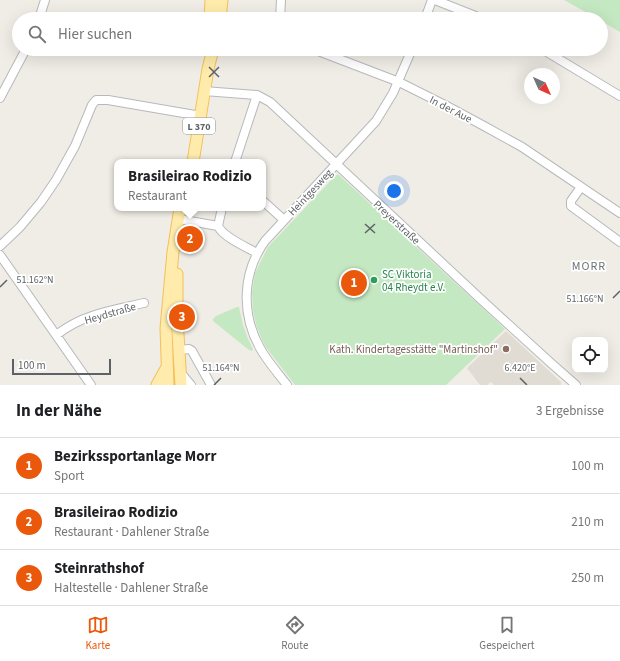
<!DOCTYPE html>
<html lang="de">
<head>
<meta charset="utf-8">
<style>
  :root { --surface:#fff; --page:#f2f2f2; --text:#202124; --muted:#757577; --line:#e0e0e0; --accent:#ea580c }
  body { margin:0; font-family:"Source Sans 3",sans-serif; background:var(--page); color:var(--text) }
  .controls { position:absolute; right:12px; bottom:12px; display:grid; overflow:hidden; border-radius:8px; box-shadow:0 4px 16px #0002 }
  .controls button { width:36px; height:36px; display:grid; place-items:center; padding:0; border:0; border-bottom:1px solid var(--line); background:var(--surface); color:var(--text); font:20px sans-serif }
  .compass { position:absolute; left:524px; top:68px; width:36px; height:36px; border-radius:50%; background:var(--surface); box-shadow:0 4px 16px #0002; rotate:135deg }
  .scale { position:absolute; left:12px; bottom:10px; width:99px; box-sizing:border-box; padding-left:4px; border:2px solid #5d6266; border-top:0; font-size:11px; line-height:14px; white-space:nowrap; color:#5d6266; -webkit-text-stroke:3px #fff; paint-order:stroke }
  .you { position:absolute; left:394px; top:191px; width:14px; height:14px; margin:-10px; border:3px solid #fff; border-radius:50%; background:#1a73e8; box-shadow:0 0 0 6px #1a73e833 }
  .badge { display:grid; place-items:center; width:26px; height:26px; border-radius:50%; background:var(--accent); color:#fff; font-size:13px; font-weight:700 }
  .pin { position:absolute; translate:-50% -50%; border:2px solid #fff; box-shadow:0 1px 4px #0006 }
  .popup { position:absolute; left:114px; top:159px; width:152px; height:52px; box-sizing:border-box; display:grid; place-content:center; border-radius:8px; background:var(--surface); filter:drop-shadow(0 1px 3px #0005); font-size:13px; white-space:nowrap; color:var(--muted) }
  .popup b { font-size:15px; color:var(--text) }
  .popup::after { content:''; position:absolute; left:50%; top:100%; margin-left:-8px; border:8px solid transparent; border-top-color:var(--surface) }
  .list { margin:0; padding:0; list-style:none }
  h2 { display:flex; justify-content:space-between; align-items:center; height:52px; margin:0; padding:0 16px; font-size:17px }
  h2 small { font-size:13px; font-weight:400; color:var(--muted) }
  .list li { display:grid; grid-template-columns:26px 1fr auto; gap:12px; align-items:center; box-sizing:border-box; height:56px; padding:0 16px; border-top:1px solid var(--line) }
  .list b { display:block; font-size:15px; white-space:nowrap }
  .list p { margin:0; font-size:13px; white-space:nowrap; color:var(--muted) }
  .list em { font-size:13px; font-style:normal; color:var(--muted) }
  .icon { flex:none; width:22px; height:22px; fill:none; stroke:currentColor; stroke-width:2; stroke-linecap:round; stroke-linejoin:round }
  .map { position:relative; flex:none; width:620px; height:385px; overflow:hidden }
  .search { position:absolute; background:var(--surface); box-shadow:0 4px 16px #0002; left:12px; right:12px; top:12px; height:44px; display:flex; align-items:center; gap:10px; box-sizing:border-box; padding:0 14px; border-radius:22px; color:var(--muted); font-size:15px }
  .sheet { height:220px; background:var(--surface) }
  nav { display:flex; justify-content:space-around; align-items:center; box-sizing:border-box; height:56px; border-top:1px solid var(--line); background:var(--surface); font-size:11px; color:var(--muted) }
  nav a { display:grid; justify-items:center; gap:2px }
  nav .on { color:var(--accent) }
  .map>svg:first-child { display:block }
  .education { fill:#e0dcd4 }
  .green { fill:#c4e8c2 }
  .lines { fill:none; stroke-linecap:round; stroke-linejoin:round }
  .minor-casing { stroke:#b6b9bc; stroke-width:10 }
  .major-casing { stroke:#f4bf5b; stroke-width:13 }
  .minor { stroke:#fff; stroke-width:8 }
  .major { stroke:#ffecac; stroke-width:11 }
  .ticks { fill:none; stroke:#5d6266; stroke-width:1.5 }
  .leisure-dot { fill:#2e9e5b; stroke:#fff; stroke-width:1.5 }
  .education-dot { fill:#8d6e63; stroke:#fff; stroke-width:1.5 }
  .labels { text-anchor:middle; stroke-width:3.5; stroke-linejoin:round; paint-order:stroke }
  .shield { fill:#fff; stroke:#8e9194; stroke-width:1 }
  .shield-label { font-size:10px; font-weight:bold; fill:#5d6266 }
  .street-label { font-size:11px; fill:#5d6266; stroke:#fff }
  .leisure-label { font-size:11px; fill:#27864d; stroke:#fff; text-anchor:start }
  .education-label { font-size:11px; fill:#785e54; stroke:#fff; text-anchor:end }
  .neighbourhood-label { font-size:12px; letter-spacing:1px; fill:#6e7478; stroke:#fff }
  .ticks-label { font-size:10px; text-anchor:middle; fill:#5d6266; stroke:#fff; stroke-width:3.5; stroke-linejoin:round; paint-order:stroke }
</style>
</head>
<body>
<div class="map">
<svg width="620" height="385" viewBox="0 0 620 385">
  <rect width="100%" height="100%" fill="#f0ede6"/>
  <!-- education -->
  <path class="education" d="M506 331 561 382V385H494L491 382 487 385H480L467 368Z"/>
  <!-- green -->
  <path class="green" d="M564 0H620V32L601 21V19H598Z
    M336 175H339L505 329 446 385H295L265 346 257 328 253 311 252 292 255 273 268 247Z
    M237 307H239L243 325 248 339 253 349 252 351 249 350 213 321V319L216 316Z"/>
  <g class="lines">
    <defs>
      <path id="minor" d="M435 0 483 19
        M39 19 45 0
        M280 19 281 0
        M425 19 432 0
        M313 49 399 82 445 105 484 126 522 147 620 213
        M542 49 620 96
        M204 91 257 95 270 102 486 304 552 364 576 385
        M0 98 26 49
        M235 162 257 95
        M581 187 571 201V206L620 242
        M263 201 284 220
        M222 208 218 226C223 237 246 247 257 253
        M184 220 218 226
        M0 246 20 227 41 202 56 180 75 146 92 105 96 100H108L195 115
        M0 255 91 385
        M56 335C67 327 79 320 92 316 109 310 127 307 144 303
        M179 350 189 349 192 351 211 385
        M180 372 191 385
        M287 385C278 373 267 361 260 348 241 314 242 273 265 241L376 121 393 93 412 49"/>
      <path id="major" d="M210 19 211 0
        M220 19 222 0
        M193 162 208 69 213 49
        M177 274V317L181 385
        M157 385 167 367
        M168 385 166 328 173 252 180 208"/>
    </defs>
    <!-- minor casing -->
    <use href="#minor" class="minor-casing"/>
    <!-- major casing -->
    <use href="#major" class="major-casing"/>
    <!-- minor -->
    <use href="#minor" class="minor"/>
    <!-- major -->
    <use href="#major" class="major"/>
  </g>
  <!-- ticks -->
  <path class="ticks" d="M209 67 219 77M209 77 219 67M365 224 375 233M365 233 375 224M0 287 7 280M613 298 620 291M520 378 527 385M214 385 221 378"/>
  <!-- markers -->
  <circle class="leisure-dot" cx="374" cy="280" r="4"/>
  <circle class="education-dot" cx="506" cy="349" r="4"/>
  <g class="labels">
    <!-- shield labels -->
    <rect class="shield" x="183" y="118" width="32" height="16" rx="3"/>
    <g class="shield-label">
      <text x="199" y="130">L 370</text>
    </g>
    <!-- street labels -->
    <g class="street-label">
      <text transform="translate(451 109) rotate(27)" y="4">In der Aue</text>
      <text transform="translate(310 192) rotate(-47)" y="4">Heintgesweg</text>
      <text transform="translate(397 222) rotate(43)" y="4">Preyerstraße</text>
      <text transform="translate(110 313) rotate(-16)" y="4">Heydstraße</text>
    </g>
    <!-- leisure labels -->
    <g class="leisure-label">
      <text x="382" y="278">SC Viktoria<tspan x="382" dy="13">04 Rheydt e.V.</tspan></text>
    </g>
    <!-- education labels -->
    <g class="education-label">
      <text x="498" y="353">Kath. Kindertagesstätte "Martinshof"</text>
    </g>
    <!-- neighbourhood labels -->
    <g class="neighbourhood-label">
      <text x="589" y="270">MORR</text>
    </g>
  </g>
  <g class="ticks-label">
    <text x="35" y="283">51.162°N</text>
    <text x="585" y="302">51.166°N</text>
    <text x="221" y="371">51.164°N</text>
    <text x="520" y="371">6.420°E</text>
  </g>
</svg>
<div class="controls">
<button><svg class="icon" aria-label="locate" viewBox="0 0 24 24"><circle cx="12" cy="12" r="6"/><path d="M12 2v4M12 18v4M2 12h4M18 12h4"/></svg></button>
</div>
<svg class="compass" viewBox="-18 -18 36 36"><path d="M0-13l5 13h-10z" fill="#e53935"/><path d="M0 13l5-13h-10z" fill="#757577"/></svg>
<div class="scale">100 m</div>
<div class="you"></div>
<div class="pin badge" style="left:354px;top:283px">1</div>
<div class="pin badge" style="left:190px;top:239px">2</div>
<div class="popup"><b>Brasileirao Rodizio</b>Restaurant</div>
<div class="pin badge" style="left:182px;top:317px">3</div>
<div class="search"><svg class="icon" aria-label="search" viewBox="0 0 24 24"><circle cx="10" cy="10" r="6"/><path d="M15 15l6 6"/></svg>Hier suchen</div>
</div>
<section class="sheet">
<h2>In der Nähe<small>3 Ergebnisse</small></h2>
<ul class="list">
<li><span class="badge">1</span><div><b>Bezirkssportanlage Morr</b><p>Sport</p></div><em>100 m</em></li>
<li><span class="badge">2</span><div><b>Brasileirao Rodizio</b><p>Restaurant · Dahlener Straße</p></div><em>210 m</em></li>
<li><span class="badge">3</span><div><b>Steinrathshof</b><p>Haltestelle · Dahlener Straße</p></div><em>250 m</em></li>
</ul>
</section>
<nav>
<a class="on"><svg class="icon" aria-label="map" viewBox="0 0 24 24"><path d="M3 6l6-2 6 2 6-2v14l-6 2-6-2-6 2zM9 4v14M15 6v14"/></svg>Karte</a>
<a><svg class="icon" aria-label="directions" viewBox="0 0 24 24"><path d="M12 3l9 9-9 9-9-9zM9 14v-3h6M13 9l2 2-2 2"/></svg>Route</a>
<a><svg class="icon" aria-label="saved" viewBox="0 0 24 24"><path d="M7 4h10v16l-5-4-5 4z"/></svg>Gespeichert</a>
</nav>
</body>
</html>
